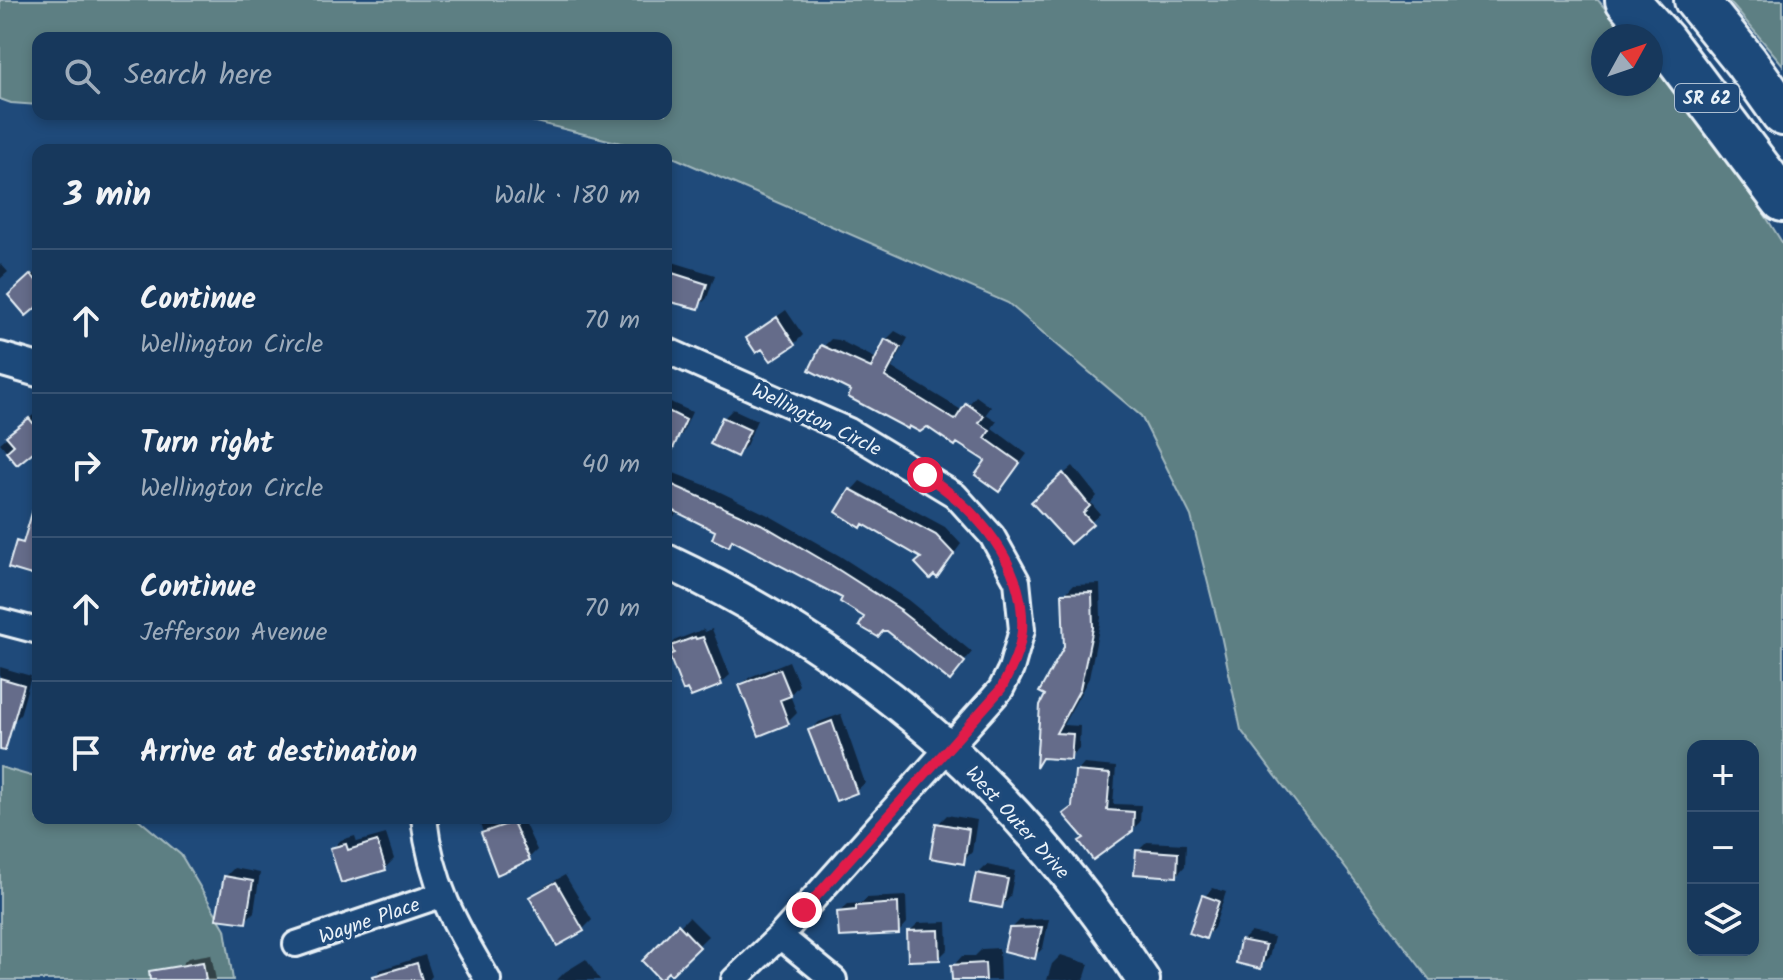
<!DOCTYPE html>
<html lang="en">
<head>
<meta charset="utf-8">
<style>
  :root { --surface:#17385c; --page:#203f62; --text:#f1f3f6; --muted:#9eacbb; --line:#365272 }
  body { margin:0; font-family:Kalam,sans-serif; background:var(--page); color:var(--text) }
  .controls { position:absolute; right:24px; bottom:24px; display:grid; overflow:hidden; border-radius:16px; box-shadow:0 4px 12px #0003 }
  .controls button { width:72px; height:72px; display:grid; place-items:center; padding:0; border:0; border-bottom:2px solid var(--line); background:var(--surface); color:var(--text); font:40px sans-serif }
  .compass { position:absolute; left:1591px; top:24px; width:72px; height:72px; border-radius:50%; background:var(--surface); box-shadow:0 4px 12px #0003; rotate:50deg }
  .stop { position:absolute; width:24px; height:24px; margin:-18px; border:6px solid #e11d48; border-radius:50%; background:#fff }
  .stop.end { background:#e11d48; border-color:#fff; box-shadow:0 2px 8px #0008 }
  .list { margin:0; padding:0; list-style:none }
  h2 { display:flex; justify-content:space-between; align-items:center; height:104px; margin:0; padding:0 32px; font-size:34px }
  h2 small { font-size:26px; font-weight:400; color:var(--muted) }
  .list li { display:grid; grid-template-columns:52px 1fr auto; gap:24px; align-items:center; box-sizing:border-box; height:144px; padding:0 32px; border-top:2px solid var(--line) }
  .list b { display:block; font-size:30px; white-space:nowrap }
  .list p { margin:0; font-size:26px; white-space:nowrap; color:var(--muted) }
  .list em { font-size:26px; font-style:normal; color:var(--muted) }
  .icon { flex:none; width:44px; height:44px; fill:none; stroke:currentColor; stroke-width:2; stroke-linecap:round; stroke-linejoin:round }
  .map { position:relative; flex:none; width:1783px; height:980px; overflow:hidden }
  .search { position:absolute; background:var(--surface); box-shadow:0 4px 12px #0003; left:32px; top:32px; width:640px; height:88px; display:flex; align-items:center; gap:20px; box-sizing:border-box; padding:0 28px; border-radius:16px; color:var(--muted); font-size:30px }
  .panel { position:absolute; background:var(--surface); box-shadow:0 4px 12px #0003; left:32px; top:144px; width:640px; height:680px; border-radius:16px }
  .map>svg:first-child { display:block }
  .green { fill:#5d7f83; stroke:#a2b8be; stroke-width:2; fill-rule:evenodd }
  .shadow { fill:#0007 }
  .building { fill:#656c8a; stroke:#e8f1f8; stroke-width:2 }
  .lines { fill:none; stroke-linecap:round; stroke-linejoin:round }
  .street-casing { stroke:#e8f1f8; stroke-width:30 }
  .secondary-casing { stroke:#e8f1f8; stroke-width:38 }
  .highway-casing { stroke:#e8f1f8; stroke-width:48 }
  .street { stroke:#1f4a7a; stroke-width:24 }
  .secondary { stroke:#1f4a7a; stroke-width:32 }
  .highway { stroke:#1f4a7a; stroke-width:42 }
  .route { stroke:#e11d48; stroke-width:10 }
  .labels { text-anchor:middle; stroke-width:7; stroke-linejoin:round; paint-order:stroke }
  .shield { fill:#1f4a7a; stroke:#acbfd2; stroke-width:2 }
  .shield-label { font-size:18px; font-weight:bold; fill:#e8f1f8 }
  .street-label { font-size:20px; fill:#e8f1f8; stroke:#1f4a7a }
</style>
</head>
<body>
<div class="map">
<svg width="1783" height="980" viewBox="0 0 1783 980">
  <rect width="100%" height="100%" fill="#1f4a7a"/>
  <filter id="ink" filterUnits="userSpaceOnUse"><feTurbulence type="fractalNoise" baseFrequency=".0125" numOctaves="2"/><feDisplacementMap in="SourceGraphic" scale="16" xChannelSelector="R" yChannelSelector="G"/><feConvolveMatrix kernelMatrix="1 2 1 2 8 2 1 2 1" color-interpolation-filters="sRGB"/></filter>
  <g filter="url(#ink)">
    <!-- green -->
    <path class="green" d="M0 0H1598L1628 36H1603V84H1651V63L1748 188 1783 244V980H1430L1241 730 1221 635 1191 516 1141 416 1008 303 666 154V150H649L503 114H666V38H38V105L11 103 0 99ZM1693 746H1753V950H1693Z
      M1728 0H1783V65Z
      M0 767 38 778V818H137L181 855 225 929 233 980H0Z"/>
    <!-- shadow -->
    <path class="shadow" d="M666 260 715 275 707 298 698 307 666 298Z
      M0 263 8 272 0 279Z
      M38 271V303L19 286Z
      M786 310 803 335 794 344 763 346 748 338Z
      M895 331 908 338 892 368 963 411 976 396 991 407 986 414 997 421 992 428 1027 454 1007 481 988 460 927 424 854 390 822 348 831 339 839 340 877 359 886 340Z
      M666 400 692 412 682 434 674 441 666 438Z
      M733 409 757 420 746 446 737 455 724 418Z
      M38 411V445L17 463 0 443Z
      M1073 466 1097 496 1091 503 1100 514 1091 522 1042 493Z
      M666 470 710 487 770 516 840 556 908 600 972 652 950 679 845 598 734 538 728 544 718 530 679 511 673 517 666 514Z
      M860 481 945 527 961 544 945 566 924 557 852 490Z
      M1100 584 1101 618 1089 678 1063 725 1080 726 1079 749 1070 758 1045 756 1038 763 1066 647 1065 594 1073 585Z
      M704 629 705 632 712 629 730 675 721 683 684 688 667 649 676 640Z
      M789 661 799 685 790 695 797 713 788 722 741 685 750 677Z
      M0 667 31 676 20 715 11 724 0 720Z
      M841 714 865 783 856 791 810 731 819 722Z
      M1084 764 1116 767 1113 804 1141 805 1140 822 1132 830 1086 837 1074 806 1077 772Z
      M947 815 977 820 972 852 963 861 938 824Z
      M474 818H522L537 850 529 858 498 872 479 821Z
      M386 834 394 859 385 868 332 849 341 840 355 836 357 842Z
      M1147 842 1186 844 1185 866 1177 875 1138 851Z
      M987 865 1015 871 1010 897 1002 906 978 874Z
      M234 868 260 873 254 912 245 921 225 877Z
      M565 875 592 920 583 929 531 898 540 889Z
      M1213 888 1226 892 1214 928 1205 937 1204 897Z
      M906 896 907 923 899 932 839 912 848 904 862 903 867 898Z
      M689 917 708 936 671 972 645 961Z
      M1049 919 1043 948 1035 956 1011 929 1020 920Z
      M947 922 948 949 939 958 909 932 918 923Z
      M1251 932 1274 937 1269 958 1260 966 1242 941Z
      M999 948 1000 980H954V965L962 956H975L982 949Z
      M211 954 216 980H181L179 967 188 958Z
      M425 955 432 976 429 980H372L380 970Z
      M1061 955 1089 964 1084 980H1047L1052 964Z
      M586 959 600 980H557L565 972Z"/>
    <!-- building -->
    <path class="building" d="M666 271 707 284 699 309 666 301Z
      M31 274 38 283V306L26 316 8 295Z
      M777 317 795 345 771 361 762 349 756 353 746 338Z
      M885 339 901 347 885 377 955 420 966 403 984 416 979 423 990 430 985 438 1020 463 999 492 975 475 985 461 957 443 955 446 927 427 920 432 909 426 908 429 848 397 851 391 809 370 821 345 871 368Z
      M666 410 686 420 666 464Z
      M722 417 750 430 737 457 710 444Z
      M29 418 38 429V448L17 465 6 452 14 445 6 436Z
      M1063 473 1090 506 1083 513 1093 524 1070 544 1031 502Z
      M666 482 761 524 831 565 901 610 900 611 965 662 950 681 887 631H883L878 637 859 626 864 617 840 602 842 598 732 540 729 547 712 539 715 531 666 507Z
      M850 489 936 535 954 554 937 578 934 575 930 579 915 563 921 558 863 524 861 528 836 512Z
      M34 506H38V577L8 568 16 541 23 543Z
      M1092 592 1093 628 1080 689 1056 733 1073 734 1071 760 1042 758 1036 768 1040 705 1045 695 1039 692 1064 647 1062 593Z
      M695 637 696 639 703 637 722 685 691 697 687 689 683 691 669 655 674 653 671 646Z
      M780 669 791 696 780 700 789 724 759 736 739 685Z
      M0 678 24 685 5 751 0 750Z
      M832 721 857 793 836 801 808 730Z
      M1075 771 1110 774 1107 810 1134 812 1133 831 1093 860 1079 841 1084 838 1063 814 1072 807Z
      M513 822 530 860 497 875 481 833Z
      M936 823 969 829 964 864 930 858Z
      M377 841 386 870 341 883 330 848 346 844 348 850Z
      M1136 850 1178 853 1177 877 1134 874Z
      M976 873 1008 879 1002 908 970 902Z
      M224 876 253 881 246 923 216 919Z
      M556 882 584 931 557 946 529 897Z
      M1202 895 1219 901 1206 939 1189 933Z
      M898 903 899 934 839 937 837 912 856 910V906Z
      M678 924 700 947 671 975 668 972 660 980 642 961Z
      M1042 927 1035 959 1004 951 1009 928Z
      M939 930 940 960 908 961 907 931Z
      M1240 940 1266 945 1261 969 1236 963Z
      M203 962 206 980H150L149 971Z
      M417 963 422 980H374L373 976Z
      M985 963 986 980H952L951 965Z"/>
    <g class="lines">
      <defs>
        <path id="street" d="M666 350 849 431 955 495 992 536 1017 581 1022 630 1011 669 1001 689 780 936 734 980
          M0 621 38 631
          M424 818C431 883 455 925 488 980
          M780 936 834 980
          M296 944 441 895"/>
        <path id="secondary" d="M0 359 38 370
          M666 561C870 657 1021 792 1143 980"/>
        <path id="highway" d="M1627 0 1663 40 1783 200
          M1696 0 1746 62 1783 114"/>
      </defs>
      <!-- street casing -->
      <use href="#street" class="street-casing"/>
      <!-- secondary casing -->
      <use href="#secondary" class="secondary-casing"/>
      <!-- highway casing -->
      <use href="#highway" class="highway-casing"/>
      <!-- street -->
      <use href="#street" class="street"/>
      <!-- secondary -->
      <use href="#secondary" class="secondary"/>
      <!-- highway -->
      <use href="#highway" class="highway"/>
    </g>
  </g>
  <g class="lines" filter="url(#ink)">
    <!-- route -->
    <path class="route" d="M804 910 1001 689C1010 671 1020 652 1022 631 1026 564 977 509 925 475"/>
  </g>
  <g class="labels">
    <!-- shield labels -->
    <rect class="shield" x="1675" y="84" width="64" height="28" rx="6"/>
    <g class="shield-label">
      <text x="1707" y="104">SR 62</text>
    </g>
    <!-- street labels -->
    <g class="street-label">
      <text transform="translate(817 419) rotate(26)" y="7">Wellington Circle</text>
      <text transform="translate(1018 822) rotate(48)" y="7">West Outer Drive</text>
      <text transform="translate(369 920) rotate(-19)" y="7">Wayne Place</text>
    </g>
  </g>
</svg>
<div class="controls">
<button>+</button>
<button>−</button>
<button><svg class="icon" aria-label="layers" viewBox="0 0 24 24"><path d="M12 4l9 5-9 5-9-5zM3 14l9 5 9-5"/></svg></button>
</div>
<svg class="compass" viewBox="-18 -18 36 36"><path d="M0-13l5 13h-10z" fill="#e53935"/><path d="M0 13l5-13h-10z" fill="#9eacbb"/></svg>
<div class="stop" style="left:925px;top:475px"></div>
<div class="stop end" style="left:804px;top:910px"></div>
<div class="search"><svg class="icon" aria-label="search" viewBox="0 0 24 24"><circle cx="10" cy="10" r="6"/><path d="M15 15l6 6"/></svg>Search here</div>
<section class="panel">
<h2>3 min<small>Walk · 180 m</small></h2>
<ul class="list">
<li><svg class="icon" aria-label="ahead" viewBox="0 0 24 24"><path d="M12 20V5M6 11l6-6 6 6"/></svg><div><b>Continue</b><p>Wellington Circle</p></div><em>70 m</em></li>
<li><svg class="icon" aria-label="right" viewBox="0 0 24 24"><path d="M7 20v-9h11M14 6l5 5-5 5"/></svg><div><b>Turn right</b><p>Wellington Circle</p></div><em>40 m</em></li>
<li><svg class="icon" aria-label="ahead" viewBox="0 0 24 24"><path d="M12 20V5M6 11l6-6 6 6"/></svg><div><b>Continue</b><p>Jefferson Avenue</p></div><em>70 m</em></li>
<li><svg class="icon" aria-label="arrive" viewBox="0 0 24 24"><path d="M6 21V4h12l-3 4 3 4H6"/></svg><div><b>Arrive at destination</b></div></li>
</ul>
</section>
</div>
</body>
</html>
